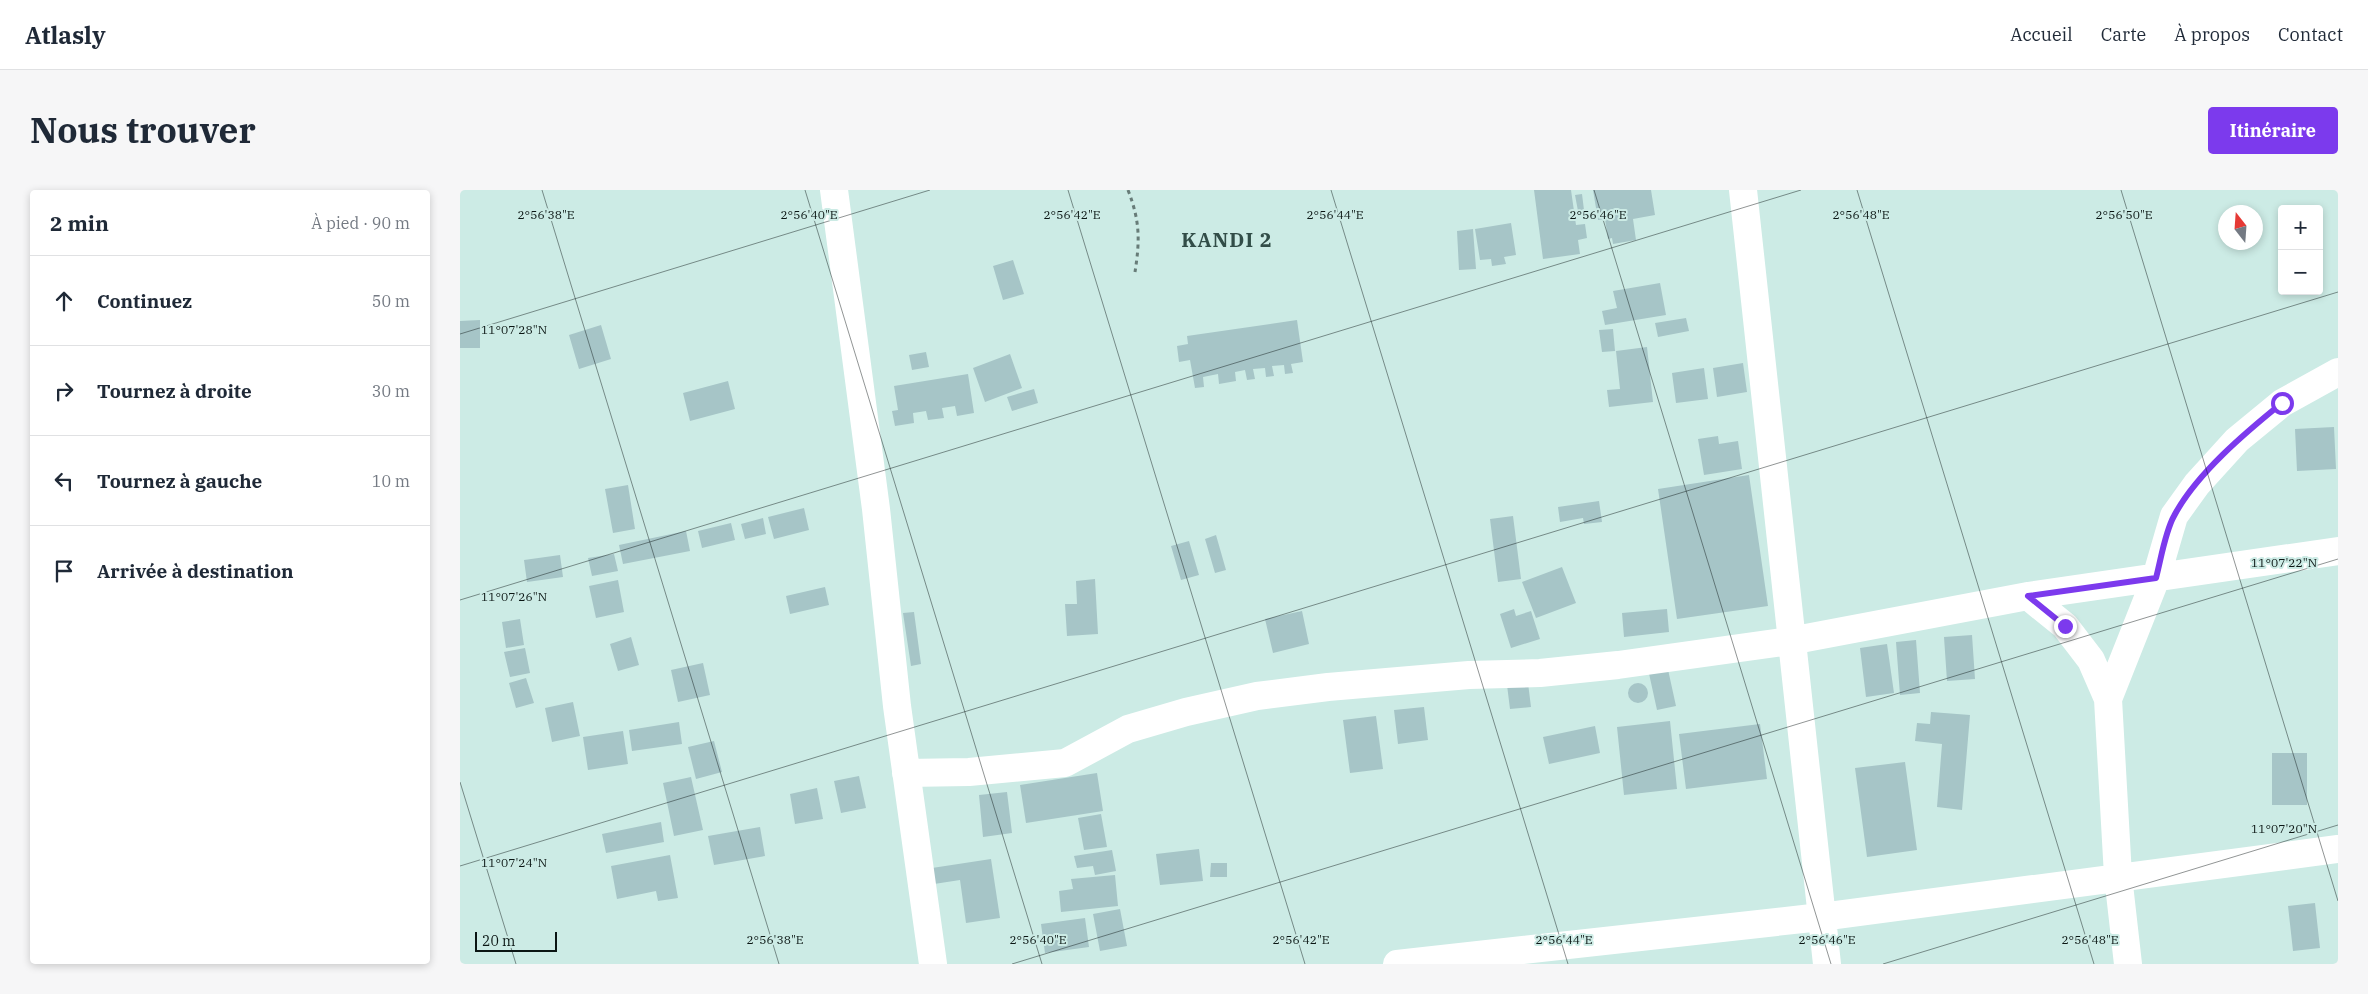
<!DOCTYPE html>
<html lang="fr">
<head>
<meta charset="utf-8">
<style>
  :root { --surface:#fff; --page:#f6f6f7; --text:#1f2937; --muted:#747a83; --line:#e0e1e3; --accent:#7c3aed }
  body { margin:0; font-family:"IBM Plex Serif",serif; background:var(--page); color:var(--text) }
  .controls { position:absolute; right:15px; top:15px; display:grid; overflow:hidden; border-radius:5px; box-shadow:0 2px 8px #0003 }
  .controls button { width:45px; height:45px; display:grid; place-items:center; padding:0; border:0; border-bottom:1px solid var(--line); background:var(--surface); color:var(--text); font:25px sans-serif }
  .compass { position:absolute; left:1758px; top:15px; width:45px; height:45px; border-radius:50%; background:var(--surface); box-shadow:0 2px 8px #0003; rotate:343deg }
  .scale { position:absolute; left:15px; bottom:12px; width:82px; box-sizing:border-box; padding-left:5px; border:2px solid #0a1513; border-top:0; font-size:14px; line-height:18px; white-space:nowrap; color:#0a1513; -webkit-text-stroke:4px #ccebe5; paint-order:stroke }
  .stop { position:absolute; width:15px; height:15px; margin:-11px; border:4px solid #7c3aed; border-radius:50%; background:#fff }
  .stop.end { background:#7c3aed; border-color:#fff; box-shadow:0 1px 5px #0008 }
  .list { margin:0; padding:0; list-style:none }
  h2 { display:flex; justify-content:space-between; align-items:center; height:65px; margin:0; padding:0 20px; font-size:21px }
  h2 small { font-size:16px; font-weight:400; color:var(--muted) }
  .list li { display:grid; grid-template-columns:32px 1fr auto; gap:15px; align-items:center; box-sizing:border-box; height:90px; padding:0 20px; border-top:1px solid var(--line) }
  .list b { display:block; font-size:19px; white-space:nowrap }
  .list em { font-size:16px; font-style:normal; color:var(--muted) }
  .icon { flex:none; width:28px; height:28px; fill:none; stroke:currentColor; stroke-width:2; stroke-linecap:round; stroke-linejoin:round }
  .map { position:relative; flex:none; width:1878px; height:774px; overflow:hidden; border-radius:5px }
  header { display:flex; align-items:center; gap:30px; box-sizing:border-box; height:70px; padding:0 25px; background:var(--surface); border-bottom:1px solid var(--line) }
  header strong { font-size:24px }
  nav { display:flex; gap:28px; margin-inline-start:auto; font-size:18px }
  .intro { display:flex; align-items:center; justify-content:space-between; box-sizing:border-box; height:120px; padding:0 30px }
  h1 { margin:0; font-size:35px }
  .button { padding:12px 22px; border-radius:5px; background:var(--accent); color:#fff; font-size:18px; font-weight:700 }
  main { display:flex; gap:30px; padding:0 30px }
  aside { flex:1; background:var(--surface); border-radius:5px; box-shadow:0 2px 8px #0003 }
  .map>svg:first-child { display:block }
  .building { fill:#a6c5c7 }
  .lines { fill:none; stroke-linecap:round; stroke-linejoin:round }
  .path { stroke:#677c78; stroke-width:3; stroke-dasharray:4 4; stroke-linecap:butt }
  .street { stroke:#fff; stroke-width:28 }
  .route { stroke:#7c3aed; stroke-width:6 }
  .ticks { fill:none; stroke:#0a1513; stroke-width:1; stroke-opacity:0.45 }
  .labels { text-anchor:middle; stroke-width:4; stroke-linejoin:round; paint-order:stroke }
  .district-label { font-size:20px; font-weight:bold; letter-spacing:1px; fill:#324d48; stroke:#ccebe5 }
  .ticks-label { font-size:12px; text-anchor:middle; fill:#0a1513; stroke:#ccebe5; stroke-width:4; stroke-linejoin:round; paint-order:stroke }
</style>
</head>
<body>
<header>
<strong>Atlasly</strong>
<nav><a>Accueil</a><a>Carte</a><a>À propos</a><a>Contact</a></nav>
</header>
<div class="intro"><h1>Nous trouver</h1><a class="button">Itinéraire</a></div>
<main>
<aside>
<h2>2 min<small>À pied · 90 m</small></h2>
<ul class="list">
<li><svg class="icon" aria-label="ahead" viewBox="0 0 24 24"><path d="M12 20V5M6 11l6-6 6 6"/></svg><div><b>Continuez</b></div><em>50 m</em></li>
<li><svg class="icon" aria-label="right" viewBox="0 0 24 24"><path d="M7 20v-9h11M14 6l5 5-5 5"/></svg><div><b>Tournez à droite</b></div><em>30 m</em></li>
<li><svg class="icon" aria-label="left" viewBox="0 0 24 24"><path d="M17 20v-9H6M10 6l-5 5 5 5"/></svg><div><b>Tournez à gauche</b></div><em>10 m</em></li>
<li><svg class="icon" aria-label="arrive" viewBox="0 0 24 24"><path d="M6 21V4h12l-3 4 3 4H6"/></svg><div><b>Arrivée à destination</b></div></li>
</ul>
</aside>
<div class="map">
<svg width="1878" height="774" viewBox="0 0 1878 774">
  <rect width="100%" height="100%" fill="#ccebe5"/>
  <!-- building -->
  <path class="building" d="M1074 0H1111L1116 35 1125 34 1127 48 1118 50 1120 64 1083 69Z
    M1133 0H1191L1195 25 1173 29 1176 50 1153 54 1152 48 1148 49 1145 29 1138 30Z
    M1122 4 1124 20 1118 21 1115 5Z
    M1051 33 1056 65 1044 67 1046 74 1032 76 1031 69 1020 70 1015 39Z
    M1013 39 1016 79 999 80 997 41Z
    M553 70 564 104 543 110 533 76Z
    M1200 93 1206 125 1145 135 1142 121 1157 118 1153 101Z
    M1226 128 1229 141 1198 147 1195 133Z
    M20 130V158H0V131Z
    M837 130 843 172 831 174 833 183 825 184 824 175 812 176 814 186 806 187 805 178 793 179 795 189 787 190 785 180 775 182 776 191 759 194 758 184 743 187 744 197 735 198 730 170 719 172 717 156 728 154 727 146Z
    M141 135 151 169 119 179 109 145Z
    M1153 139 1155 161 1142 162 1139 140Z
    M1187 157 1193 212 1149 217 1147 200 1160 199 1156 161Z
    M466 162 469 177 452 180 449 165Z
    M550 164 562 198 525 212 513 178Z
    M1283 173 1287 202 1257 207 1253 178Z
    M1244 178 1248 209 1216 213 1212 183Z
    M508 184 514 223 497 226 495 216 482 218 484 228 468 230 466 221 453 223 454 233 435 236 432 221 438 220 434 196Z
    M268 191 275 219 230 231 223 203Z
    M574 199 578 213 552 221 547 207Z
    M1874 237 1876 279 1837 281 1835 239Z
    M1258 246 1259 254 1278 251 1282 279 1244 285 1238 249Z
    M1289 285 1308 416 1217 429 1198 299Z
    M168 295 175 339 153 343 145 299Z
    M1139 311 1142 332 1124 334 1123 328 1100 332 1098 317Z
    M344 318 349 340 314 349 308 327Z
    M1053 326 1061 389 1038 392 1030 329Z
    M303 328 306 344 285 349 281 334Z
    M271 333 275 350 242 358 238 341Z
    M226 341 230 361 163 374 159 355Z
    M756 345 766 380 755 383 745 349Z
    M729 351 739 385 721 390 711 356Z
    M154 364 158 381 132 386 128 368Z
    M100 365 103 387 67 392 64 370Z
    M1102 377 1116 413 1076 428 1062 392Z
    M635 389 638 444 607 446 605 414H617L616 391Z
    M158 390 164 422 136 428 129 396Z
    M365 397 369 415 330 424 326 406Z
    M1054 419 1056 426 1071 421 1080 449 1051 458 1040 424Z
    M1207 419 1209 442 1164 447 1162 423Z
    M842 421 849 454 813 463 805 429Z
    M454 422 461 474 451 476 443 423Z
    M60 429 64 455 46 458 42 432Z
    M1512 445 1515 489 1487 491 1484 447Z
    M171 447 179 475 158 481 150 454Z
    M1456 450 1460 503 1440 505 1436 452Z
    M1427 454 1434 503 1406 507 1400 458Z
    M65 458 70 483 50 487 44 462Z
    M243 473 250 505 218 512 211 480Z
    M1207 475 1216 516 1197 520 1188 479Z
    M66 488 74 513 56 518 49 493Z
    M1068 493 1071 517 1050 519 1047 495Z
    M1168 503a10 10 0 1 1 20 0a10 10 0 1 1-20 0Z
    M113 512 120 546 92 552 85 518Z
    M964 517 968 550 938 554 934 520Z
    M1471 522 1510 525 1502 620 1477 617 1482 554 1455 551 1457 533 1470 534Z
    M916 526 923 579 890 583 883 530Z
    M1210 531 1217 599 1164 605 1157 537Z
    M219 532 222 554 172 561 169 540Z
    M1300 534 1307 589 1226 599 1219 544Z
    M1135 536 1140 563 1089 574 1083 547Z
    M163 541 168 574 128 580 123 547Z
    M254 551 262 582 236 589 228 557Z
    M1812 563H1847V615H1812Z
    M1445 572 1457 660 1407 667 1395 578Z
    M637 583 643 621 566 633 560 595Z
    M399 586 406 618 381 623 374 591Z
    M231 587 243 640 214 646 203 593Z
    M357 598 363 629 335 634 330 604Z
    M547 602 552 643 523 647 519 605Z
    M641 624 647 657 624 660 618 628Z
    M201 632 204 652 146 663 142 644Z
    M300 637 305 666 254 675 248 646Z
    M739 659 743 691 700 695 696 664Z
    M652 660 656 681 635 685 633 676 617 678 614 666Z
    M210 665 218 708 198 711 196 701 157 709 151 676Z
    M531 669 540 728 506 733 500 690 474 694 472 678Z
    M751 673H767V687H750Z
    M655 685 658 716 601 722 599 701 613 699 611 689Z
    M1855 713 1860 758 1833 761 1828 716Z
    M660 719 667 756 640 761 633 724Z
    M625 728 629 757 585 763 581 734Z"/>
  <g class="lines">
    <!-- path -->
    <path class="path" d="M668 0C680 31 680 50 675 82"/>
    <!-- street -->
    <path class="street" d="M374 0 416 319 437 516 473 774
      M1283 0 1367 774
      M1568 406 1605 436 1631 470 1648 509
      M446 583 509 582 605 573 668 539 726 522 797 506 868 497 1009 485 1080 483 1158 475 1330 451 1568 406 1878 361
      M937 774 1361 727 1878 659
      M1668 774 1658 686 1648 509 1696 388 1714 326 1737 294 1777 250 1822 213 1878 182"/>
  </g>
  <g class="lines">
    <!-- route -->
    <path class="route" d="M1605 436 1568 406 1696 388C1701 369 1705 342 1714 326 1736 284 1786 242 1822 213"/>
  </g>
  <!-- ticks -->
  <path class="ticks" d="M82 0 319 774M345 0 582 774M608 0 845 774M871 0 1108 774M1134 0 1371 774M1397 0 1634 774M1661 0 1878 711M0 144 470 0M0 410 1341 0M0 592 56 774M0 676 1878 102M552 774 1878 369M1423 774 1878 635"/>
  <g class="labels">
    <!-- district labels -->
    <g class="district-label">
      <text x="767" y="57">KANDI 2</text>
    </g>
  </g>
  <g class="ticks-label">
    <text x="86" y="29">2°56'38"E</text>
    <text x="349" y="29">2°56'40"E</text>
    <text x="612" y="29">2°56'42"E</text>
    <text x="875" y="29">2°56'44"E</text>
    <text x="1138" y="29">2°56'46"E</text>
    <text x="1401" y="29">2°56'48"E</text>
    <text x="1664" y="29">2°56'50"E</text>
    <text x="54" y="144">11°07'28"N</text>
    <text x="1824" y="377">11°07'22"N</text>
    <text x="54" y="411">11°07'26"N</text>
    <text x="1824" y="643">11°07'20"N</text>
    <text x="54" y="677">11°07'24"N</text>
    <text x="315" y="754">2°56'38"E</text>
    <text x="578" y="754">2°56'40"E</text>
    <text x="841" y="754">2°56'42"E</text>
    <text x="1104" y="754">2°56'44"E</text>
    <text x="1367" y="754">2°56'46"E</text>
    <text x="1630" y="754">2°56'48"E</text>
  </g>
</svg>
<div class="controls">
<button>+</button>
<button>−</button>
</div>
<svg class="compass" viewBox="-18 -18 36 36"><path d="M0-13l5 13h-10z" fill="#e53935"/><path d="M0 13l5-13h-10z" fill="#747a83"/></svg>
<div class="scale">20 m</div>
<div class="stop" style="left:1822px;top:213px"></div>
<div class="stop end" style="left:1605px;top:436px"></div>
</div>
</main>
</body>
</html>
